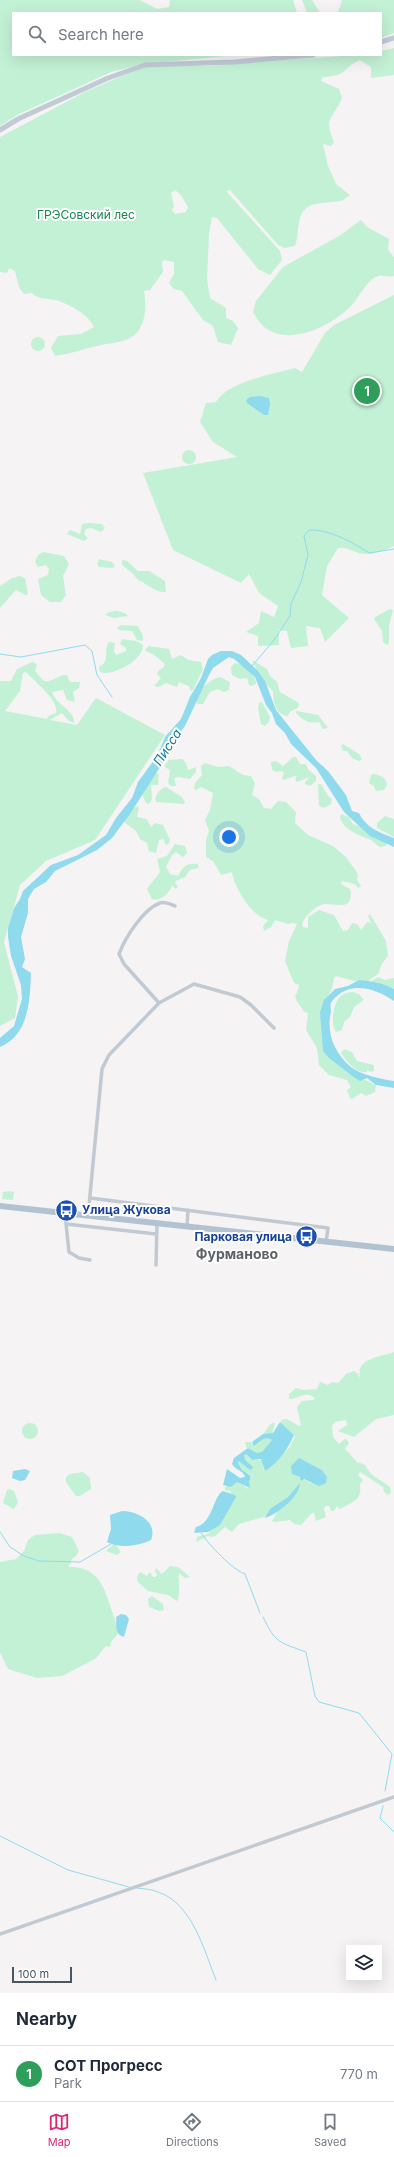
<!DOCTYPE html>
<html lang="en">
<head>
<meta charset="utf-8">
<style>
  :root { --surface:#fff; --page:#f2f2f3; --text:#1f2937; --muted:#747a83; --line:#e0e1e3; --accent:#db2777 }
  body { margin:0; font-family:Inter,sans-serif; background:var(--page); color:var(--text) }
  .controls { position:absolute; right:12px; bottom:12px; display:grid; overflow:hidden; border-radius:0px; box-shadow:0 4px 16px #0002 }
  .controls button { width:36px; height:36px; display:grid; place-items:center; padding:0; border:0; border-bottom:1px solid var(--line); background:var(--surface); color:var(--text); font:20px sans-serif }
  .scale { position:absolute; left:12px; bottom:10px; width:60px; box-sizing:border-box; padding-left:4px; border:2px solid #4a5661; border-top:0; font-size:11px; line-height:14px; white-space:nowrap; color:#4a5661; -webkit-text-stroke:3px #fff; paint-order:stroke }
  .you { position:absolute; left:229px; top:837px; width:14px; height:14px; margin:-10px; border:3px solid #fff; border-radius:50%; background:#1a73e8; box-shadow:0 0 0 6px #1a73e833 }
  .badge { display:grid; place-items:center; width:26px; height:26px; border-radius:50%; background:var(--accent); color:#fff; font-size:13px; font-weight:700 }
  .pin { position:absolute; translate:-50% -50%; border:2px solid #fff; box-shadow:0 1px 4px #0006 }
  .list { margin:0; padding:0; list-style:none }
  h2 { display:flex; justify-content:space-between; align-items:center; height:52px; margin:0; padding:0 16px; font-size:17px }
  h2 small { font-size:13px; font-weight:400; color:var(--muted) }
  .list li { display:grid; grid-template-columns:26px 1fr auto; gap:12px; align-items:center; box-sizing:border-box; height:56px; padding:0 16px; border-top:1px solid var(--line) }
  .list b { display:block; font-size:15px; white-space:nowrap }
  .list p { margin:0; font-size:13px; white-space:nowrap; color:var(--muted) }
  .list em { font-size:13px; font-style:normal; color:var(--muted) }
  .icon { flex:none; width:22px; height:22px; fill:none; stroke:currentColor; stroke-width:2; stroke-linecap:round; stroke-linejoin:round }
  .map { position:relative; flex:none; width:394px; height:1993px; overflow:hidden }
  .search { position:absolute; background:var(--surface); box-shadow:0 4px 16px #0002; left:12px; right:12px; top:12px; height:44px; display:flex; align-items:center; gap:10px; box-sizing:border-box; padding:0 14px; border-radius:0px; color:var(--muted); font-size:15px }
  .sheet { height:108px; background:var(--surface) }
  nav { display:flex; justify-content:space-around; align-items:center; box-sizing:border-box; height:56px; border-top:1px solid var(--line); background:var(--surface); font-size:11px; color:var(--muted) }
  nav a { display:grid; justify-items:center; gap:2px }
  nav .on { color:var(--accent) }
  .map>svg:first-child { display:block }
  .green { fill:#c3f1d5; fill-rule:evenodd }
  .water { fill:#90daee }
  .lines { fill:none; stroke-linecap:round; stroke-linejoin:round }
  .stream { stroke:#90daee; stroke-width:1 }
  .street { stroke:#c1cad2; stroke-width:3.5 }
  .secondary { stroke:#c1cbd6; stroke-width:5 }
  .primary { stroke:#b3c2d1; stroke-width:6 }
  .labels { text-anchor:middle; stroke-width:4; stroke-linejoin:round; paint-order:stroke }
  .park-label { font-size:12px; fill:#17864f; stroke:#fff }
  .transit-label { font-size:12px; font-weight:bold; fill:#164399; stroke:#fff; text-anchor:start }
  .water-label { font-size:13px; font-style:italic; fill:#0c7c9b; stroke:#fff }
  .quarter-label { font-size:14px; font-weight:bold; fill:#5f6368; stroke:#fff }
</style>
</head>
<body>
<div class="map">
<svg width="394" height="1993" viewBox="0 0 394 1993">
  <rect width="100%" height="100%" fill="#f5f3f3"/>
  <!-- green -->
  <path class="green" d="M0 0H140L157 9 169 7 170 0H293L297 13H13V55H236L144 64 111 72 17 115 0 126Z
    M302 0H312L320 13H307Z
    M342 0H394V33L381 38V13H338Z
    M394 48V75L371 78V67L360 60C341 68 349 76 323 77L321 81 339 89 342 98C333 120 323 116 334 142L331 146 323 144 328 166 336 184 350 195C347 197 343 201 340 201 327 204 311 200 302 213 297 221 299 236 295 246L284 248 278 245 230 190 226 191 280 251 282 260 270 275 258 269 217 218 212 217 209 234 207 279 210 298 226 308V318L233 321 238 328 231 345 218 342 213 326 203 320 182 291 174 289 169 283 174 274V262L164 260 162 262 163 272 150 290 144 291C147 306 146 330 130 338 121 343 107 343 97 346 83 349 70 354 55 356L51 348 58 336 81 334 94 327C89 315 69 304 56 300 47 298 38 300 32 293L24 294 19 287 15 271 9 268 7 273 0 272V137L87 91 145 66H208L355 55H381V51ZM175 190 181 195 188 207 186 212 175 214 172 210 174 206 171 193Z
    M361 220 367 227 389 239 388 250 394 257V276C389 278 384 275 379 276 366 279 359 299 350 307 324 332 272 353 253 312L256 301 283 267 339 236Z
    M394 295V546C383 551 372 556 359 553 351 551 347 547 338 548L327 566 322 595 349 618 325 642 320 628 306 626 308 646 291 648 287 631 279 630V645L258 646V636L246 632 259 623 261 611 274 617 278 606 259 593 249 574 241 583 173 550 143 473 237 457 213 442 200 422 206 403 216 402C227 382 273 374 295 368L302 372 325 333 334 325Z
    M31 344a7 7 0 1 1 14 0a7 7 0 1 1-14 0Z
    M182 457a7 7 0 1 1 14 0a7 7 0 1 1-14 0Z
    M88 523 102 524 105 528 101 532 91 528 86 529 84 534 88 538 84 541 67 534 70 530 80 534 82 524Z
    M43 552 64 556 69 564 63 576 66 595 61 602H50L41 595 38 579 48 575 49 569 46 565 38 567 35 562 38 555Z
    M99 559 112 562 115 566 113 568 99 567 97 564Z
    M122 560 127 561 138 571H149L165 581 166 592C157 594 146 583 138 580L133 574 122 565Z
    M20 576 25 578 28 594 25 595 16 590 0 608V586L12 578Z
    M390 609 393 610 389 626V643L387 645 383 642 382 631 374 619 375 617Z
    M117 611 125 613 128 616 114 618 105 615 109 612Z
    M121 625 138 626 143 636V641L137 640 132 631 119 630 117 628Z
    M122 639 136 641 143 645C144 660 112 677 100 672L99 667C110 661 104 653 108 643L110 642 115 643 114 651 116 655 126 651V648L120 644Z
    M148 646 169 649 172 659 181 655 188 660 201 662 203 669 193 690 191 691 189 686 179 682 177 687 166 683 159 687 154 686 161 678 157 674 158 671 164 667 165 664 153 654 145 651Z
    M252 660 267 669 270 676 277 682 280 692 299 703 298 708 291 711 287 716C275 714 273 701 273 691L262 680Z
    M32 662 37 664 35 671 44 681C53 683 58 674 67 675L70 682H80L79 688 73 692 75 702 67 700 63 690 52 692C55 704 76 711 74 723L69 721 62 713 50 720 77 725 96 698 165 735 95 840 46 861 20 885 4 942 18 997 15 1018 0 1026V681H11L17 669ZM26 672C33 680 60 701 56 713L48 716 47 719 5 711 20 691 23 673Z
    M235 663C243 663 257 676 256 684L251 686 249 685 247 678 240 679 232 675 231 667Z
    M220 677 230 682 229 690 224 692 218 689 210 692 203 704H197C195 692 210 679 220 677Z
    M262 702 270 717 269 722 265 726 261 724 258 708 259 703Z
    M297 711 318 715 328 728 323 729 319 722C307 724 302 719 295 712Z
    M343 744 359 754 362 759 360 761 353 759 347 751H343L341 746Z
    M293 757H296L300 764H306L308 769 316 776V781L310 786 305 784V782L310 777 297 782 295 780 297 775 284 780 282 778 284 773 282 771 276 772 272 770 271 762 276 761 283 766Z
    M182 759 186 763 188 770 196 767V772L190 779 179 777 174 778 176 786H171L168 783 170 770 165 767V765L169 760Z
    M205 763 218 767 229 766 243 775 251 776 255 783 252 795 259 799 264 808 271 809 278 801 286 802 296 812 295 823 308 835 333 846 346 857 358 874 357 880 361 886 358 888 355 884 342 881 341 884 350 889C355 912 335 903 325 904 316 905 305 916 302 924L303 927 308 928V917L319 910 334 915 343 931 348 930 352 923 357 924 361 930 367 922 371 923 368 916 370 914 386 941 388 956 381 965 379 973 368 981 358 982 336 976 334 978 332 989 327 998V1032L347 1072 376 1085 375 1092 366 1096 361 1093 352 1099 350 1098 347 1090 351 1087 347 1080 329 1075 319 1065 317 1048 306 1030 308 1013C303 1012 304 1011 301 1007 291 994 297 998 299 985L294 983 285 961 289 941 297 924 292 923 288 924 275 920 271 927 264 931 263 926 268 920C252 917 234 887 232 872L221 875 213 861 206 857V840L209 831 205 820 210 810 213 793 201 787 196 790 194 788 195 783 202 775 201 766Z
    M154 772 159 774 158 785H151L152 799 149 804 146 803 142 794Z
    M373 774C380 775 386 777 387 785L384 790 376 791 374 786 369 783 371 775Z
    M318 784H321L328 796 332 799 331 804 324 808 319 806Z
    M166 787 182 797 185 802 184 804 156 802C154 796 160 788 166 787Z
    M138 806 139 808 137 817 147 819 151 827 155 823 163 825 170 840 168 845 165 844 164 839 159 840 156 853 149 851 147 843 140 839 136 831 124 822 133 808Z
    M341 814 349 817 353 824C364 826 372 838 385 842L387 844 385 846 380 847C376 845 373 841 369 839 360 836 340 828 340 816Z
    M385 816 394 819V837L377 828V823Z
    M175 844 185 846 187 853 183 857 176 852 172 855 166 867 170 874 178 876C183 867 186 863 197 864L199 866 198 868 190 870 185 877 176 881 175 883 178 887 176 889 172 886C169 893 161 902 152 899L147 889 160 872 157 859 167 856Z
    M378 977 385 980 394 978V989L370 982Z
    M353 992 359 994 364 1000 354 1007 350 1017 344 1022 342 1030 336 1032C330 1024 333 1002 341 996 344 993 349 992 353 992Z
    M344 1049 352 1052 357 1061 374 1065V1071L371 1072 367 1070V1072C357 1074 346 1061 341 1053Z
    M8 1191 14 1192 13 1200 2 1199 3 1192Z
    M394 1352V1415L376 1419 354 1437 338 1431 347 1425 346 1420 335 1422 332 1426 333 1437 339 1444 345 1439 347 1440 349 1443 345 1449 357 1462 365 1465 371 1474 390 1487 391 1492 389 1495 384 1492 383 1487 360 1472 358 1475 363 1480 360 1484C362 1500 354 1501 342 1508L340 1509 337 1506 334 1511H331L329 1506H326L324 1508 326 1517 316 1521 314 1513H312L301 1525 294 1524 290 1520 274 1522 272 1521 279 1509 289 1501 267 1516 239 1524 232 1532 225 1527 214 1537 208 1536 196 1542 197 1537 208 1534 233 1496 230 1491 225 1490V1487L237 1481 248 1489 250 1486 247 1479 252 1477 251 1475 244 1472 237 1463 239 1460 244 1462 249 1469H252L243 1459 244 1454H246L251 1460H262L264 1471 289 1448 295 1436 281 1423V1420L287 1419 299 1426 301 1425 297 1407 302 1401 313 1400 315 1398C306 1390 298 1399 289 1399V1394L296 1388 304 1390 317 1389 320 1382 328 1385 332 1382 338 1383 346 1374 354 1371 358 1374 359 1379C360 1376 359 1372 360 1369 364 1357 385 1356 394 1352ZM308 1463 322 1470 327 1477 311 1483 295 1475Z
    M22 1431a8 8 0 1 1 16 0a8 8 0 1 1-16 0Z
    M272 1423H275L272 1434V1441L263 1452 258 1454 246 1447 245 1442H251L252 1444C263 1440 264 1430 272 1423Z
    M83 1472 90 1478 91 1489 80 1496H76L66 1482V1477L70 1474Z
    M9 1489 14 1491 18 1502 14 1509 3 1503 7 1490Z
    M59 1533 72 1537 79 1551 76 1556 72 1559 69 1567C98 1566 104 1587 112 1611 114 1619 118 1625 118 1634L111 1642 110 1647 106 1646 95 1659 62 1676 37 1678 8 1669 0 1652V1562L16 1559 24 1551 28 1540 35 1535Z
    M115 1543 121 1552 117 1555 106 1551Z
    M170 1566 178 1567 190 1577 185 1578 179 1573C178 1580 181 1596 177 1601L168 1595 148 1591 138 1582 137 1577 140 1572 147 1576 150 1572 153 1577H155L157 1575 155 1571 156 1568 162 1574Z
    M152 1596 163 1604 164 1610 159 1611 149 1607 148 1599Z"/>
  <!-- water -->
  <path class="water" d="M260 396 269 398 270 404 268 415H264L247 403 246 400 250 397Z
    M221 651H232L241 655 257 670 265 681 276 710 316 760 328 771 346 795 352 811 359 813C365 827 380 833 394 838V847L370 836 344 812 316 768 291 744 285 733 276 724 272 713 266 705 255 677 234 659 229 657 213 668 209 675 185 726 167 751 162 764 130 814 112 838 97 850 55 871 46 882 34 889 28 899V913L21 937 25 959 22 967 31 973C30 1000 29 1035 0 1047V1038L14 1026 22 999 21 985 11 956 8 937V928L14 908 20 899 23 891 51 865 78 855 106 835 116 818 132 798 138 782 157 756 165 737 181 719 190 697 201 678 208 659 212 655Z
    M359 980C371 981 383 983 394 989V1001C378 990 354 981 337 996 335 998 332 1000 331 1003 330 1005 331 1009 331 1012 326 1032 334 1053 351 1067 361 1075 381 1079 394 1081V1088L376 1085 367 1078 360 1081 355 1078 329 1058 323 1051 320 1012 324 1000 335 989 348 986Z
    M280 1422 294 1435C288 1449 278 1463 265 1471L261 1459 252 1460 246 1454 244 1455 245 1460 253 1467 252 1469 250 1470 239 1461 238 1463 242 1470 251 1476 249 1481 250 1488 237 1482 231 1487 223 1485 227 1469 240 1478 245 1477C243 1470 235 1470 232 1464L234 1458 248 1448 257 1453 262 1452 272 1440C265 1435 259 1442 254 1446L252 1442 263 1434 273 1433Z
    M299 1458 322 1470 327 1477 326 1483 319 1486 304 1479 301 1481 300 1477 292 1474 291 1466Z
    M25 1469 30 1471 25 1480 20 1481 12 1478 13 1471Z
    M300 1483C300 1496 278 1514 265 1518L270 1509 288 1497Z
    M223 1491 235 1495 236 1497 220 1525 208 1532 194 1533 196 1527C213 1523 213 1496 223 1491Z
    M122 1511C138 1511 158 1522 151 1540 139 1546 119 1549 107 1542L111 1529 110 1515Z
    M121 1614 126 1615 129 1619 124 1637C114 1634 117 1625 116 1617Z"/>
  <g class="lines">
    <!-- stream -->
    <path class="stream" d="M0 654 21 657 85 645 92 651 97 675 112 697
      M252 666 274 640 290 616 291 604 301 582 308 555 304 536 309 530C329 529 352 542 369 553L394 549
      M0 1532 10 1547 24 1556 39 1561 80 1562 111 1544
      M201 1533C209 1545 233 1570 245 1574L260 1613
      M263 1617C276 1644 279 1642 306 1652L315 1696 319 1702 359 1713 392 1754 385 1791
      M383 1806 380 1818 394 1832
      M0 1836 68 1870 129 1887
      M137 1888C144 1889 151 1889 158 1892 192 1903 204 1950 216 1980"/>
    <!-- street -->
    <path class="street" d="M159 1003 124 964 119 954C125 938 143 909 160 903 165 901 170 904 175 906
      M90 1198 328 1228 326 1242
      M65 1213 66 1224 156 1234
      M88 1216 102 1069 109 1055 159 1003 194 984 240 997 251 1005 274 1028
      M66 1224 69 1252 79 1258 90 1260
      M187 1227 188 1210
      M156 1265 157 1223
      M0 1934 394 1797"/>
    <!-- secondary -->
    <path class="secondary" d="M381 42 394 38
      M0 130 18 119 108 78 145 65 235 62 313 55"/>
    <!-- primary -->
    <path class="primary" d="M0 1206 394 1249"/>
  </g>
  <!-- icons -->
  <defs>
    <symbol id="bus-disc" viewBox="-11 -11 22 22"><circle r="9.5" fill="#1a4fb4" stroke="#fff"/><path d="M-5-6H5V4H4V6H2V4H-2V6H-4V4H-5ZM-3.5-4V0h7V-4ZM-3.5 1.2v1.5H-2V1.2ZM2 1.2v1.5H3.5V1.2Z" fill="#fff"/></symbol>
  </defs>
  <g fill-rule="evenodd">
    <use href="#bus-disc" x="54" y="1198" width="25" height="25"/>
    <use href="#bus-disc" x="294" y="1224" width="25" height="25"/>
  </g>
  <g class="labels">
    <!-- park labels -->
    <g class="park-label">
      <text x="86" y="219">ГРЭСовский лес</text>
    </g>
    <!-- transit labels -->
    <g class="transit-label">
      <text x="82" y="1214">Улица Жукова</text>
      <text x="292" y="1241" text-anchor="end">Парковая улица</text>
    </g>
    <!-- water labels -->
    <g class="water-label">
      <text transform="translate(167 747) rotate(-57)" y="5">Писса</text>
    </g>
    <!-- quarter labels -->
    <g class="quarter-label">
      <text x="237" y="1259">Фурманово</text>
    </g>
  </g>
</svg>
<div class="controls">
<button><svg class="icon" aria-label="layers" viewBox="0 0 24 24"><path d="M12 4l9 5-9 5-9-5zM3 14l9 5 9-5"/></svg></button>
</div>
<div class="scale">100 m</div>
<div class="you"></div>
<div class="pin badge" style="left:367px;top:391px;background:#2e9e5b">1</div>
<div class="search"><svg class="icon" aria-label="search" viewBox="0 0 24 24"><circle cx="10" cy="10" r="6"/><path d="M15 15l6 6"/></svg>Search here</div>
</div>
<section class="sheet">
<h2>Nearby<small></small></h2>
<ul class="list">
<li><span class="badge" style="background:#2e9e5b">1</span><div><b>СОТ Прогресс</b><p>Park</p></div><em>770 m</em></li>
</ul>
</section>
<nav>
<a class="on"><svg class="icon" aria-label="map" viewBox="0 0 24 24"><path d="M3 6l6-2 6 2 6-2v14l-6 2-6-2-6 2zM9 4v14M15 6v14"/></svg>Map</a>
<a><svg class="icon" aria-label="directions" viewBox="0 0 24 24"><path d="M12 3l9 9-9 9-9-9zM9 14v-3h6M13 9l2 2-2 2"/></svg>Directions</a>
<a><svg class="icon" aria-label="saved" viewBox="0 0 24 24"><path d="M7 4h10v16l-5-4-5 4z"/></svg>Saved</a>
</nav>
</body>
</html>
